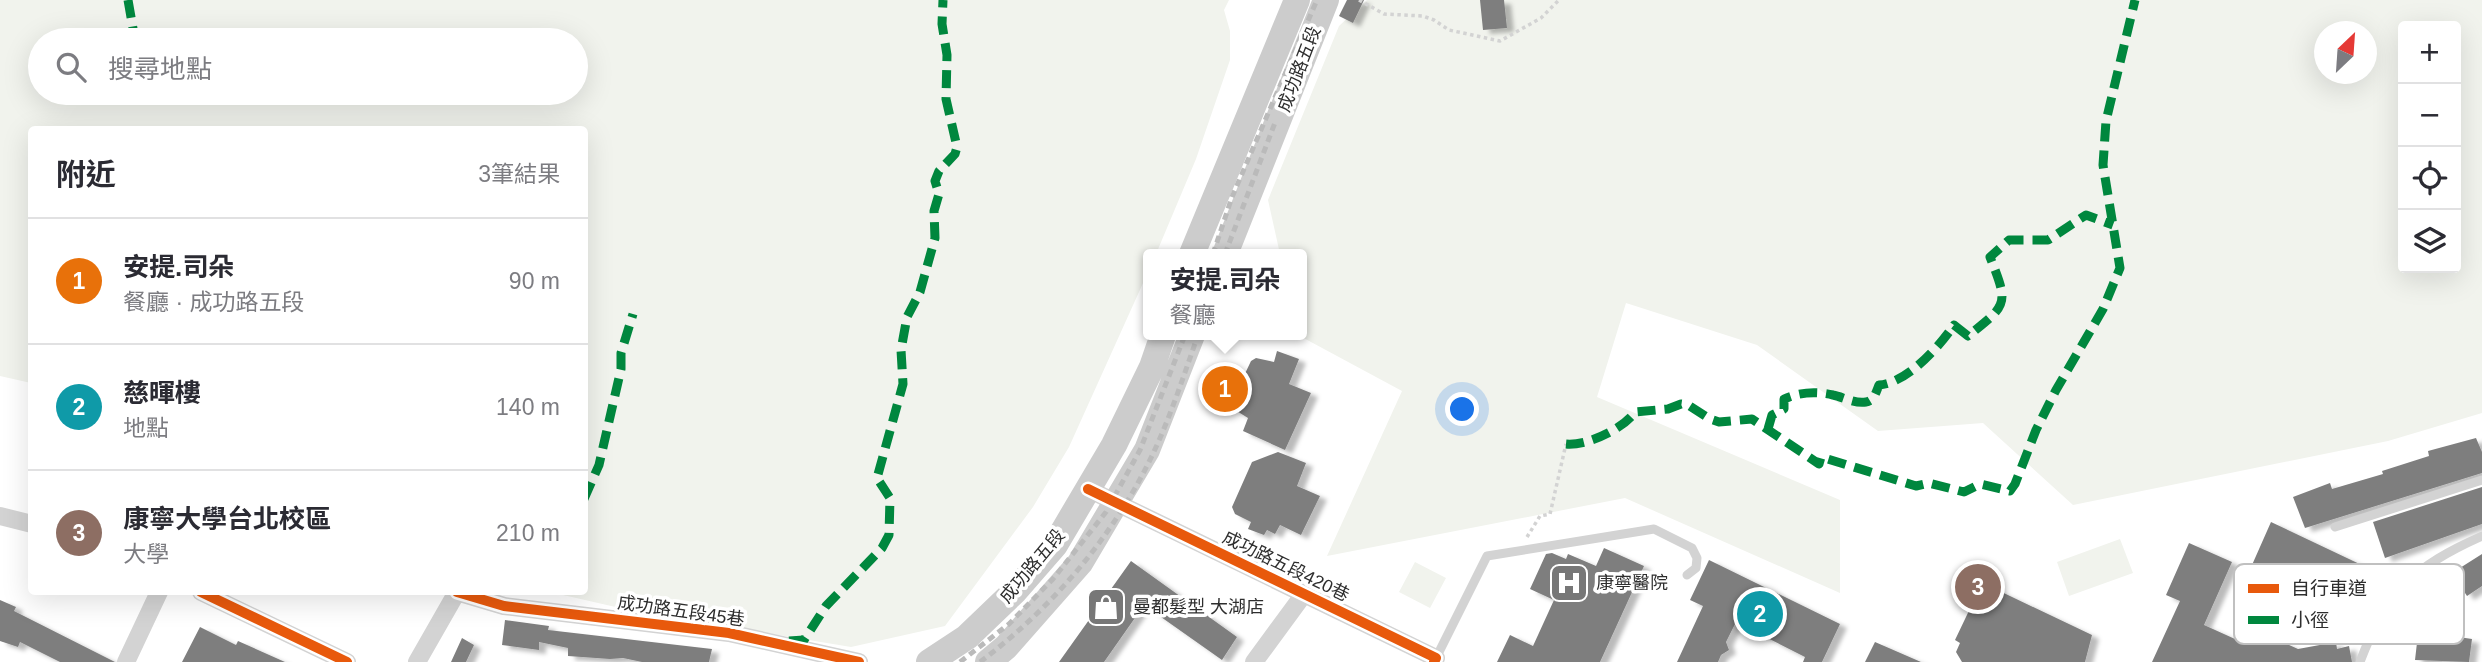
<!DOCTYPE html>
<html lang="zh-TW">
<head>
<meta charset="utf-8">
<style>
  :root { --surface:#fff; --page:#f7f7f7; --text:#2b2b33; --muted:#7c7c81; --line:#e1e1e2; --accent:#7c3aed }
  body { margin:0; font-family:Helvetica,"Noto Sans TC",sans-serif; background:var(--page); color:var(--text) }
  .controls { position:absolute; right:21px; top:21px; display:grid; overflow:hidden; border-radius:7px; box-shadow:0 7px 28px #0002 }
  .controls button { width:63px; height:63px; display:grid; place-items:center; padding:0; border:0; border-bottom:2px solid var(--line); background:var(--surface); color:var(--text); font:35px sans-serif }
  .compass { position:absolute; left:2314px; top:21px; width:63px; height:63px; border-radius:50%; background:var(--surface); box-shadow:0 7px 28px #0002; rotate:25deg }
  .you { position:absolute; left:1463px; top:410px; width:24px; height:24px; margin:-18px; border:5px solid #fff; border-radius:50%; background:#1a73e8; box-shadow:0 0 0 10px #1a73e833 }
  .badge { display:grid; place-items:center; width:46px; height:46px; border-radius:50%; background:var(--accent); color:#fff; font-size:23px; font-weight:700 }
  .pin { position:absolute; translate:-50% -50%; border:4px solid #fff; box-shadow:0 2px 7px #0006 }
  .popup { position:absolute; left:1143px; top:249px; width:164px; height:91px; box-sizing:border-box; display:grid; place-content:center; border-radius:7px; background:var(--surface); filter:drop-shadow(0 2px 5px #0005); font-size:23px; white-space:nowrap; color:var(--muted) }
  .popup b { font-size:26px; color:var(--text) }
  .popup::after { content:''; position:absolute; left:50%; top:100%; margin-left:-14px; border:14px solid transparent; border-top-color:var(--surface) }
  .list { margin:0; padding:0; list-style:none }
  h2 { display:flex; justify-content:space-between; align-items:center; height:91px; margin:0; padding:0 28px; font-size:30px }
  h2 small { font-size:23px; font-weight:400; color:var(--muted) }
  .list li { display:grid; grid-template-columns:46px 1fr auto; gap:21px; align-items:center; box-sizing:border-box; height:126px; padding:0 28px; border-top:2px solid var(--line) }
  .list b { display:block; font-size:26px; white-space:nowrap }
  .list p { margin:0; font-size:23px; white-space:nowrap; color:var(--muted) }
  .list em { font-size:23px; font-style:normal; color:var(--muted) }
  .icon { flex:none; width:38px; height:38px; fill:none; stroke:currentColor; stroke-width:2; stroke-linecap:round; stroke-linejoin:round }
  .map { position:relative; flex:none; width:2482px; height:662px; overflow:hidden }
  .search { position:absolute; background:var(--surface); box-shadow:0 7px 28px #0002; left:28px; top:28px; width:560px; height:77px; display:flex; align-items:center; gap:18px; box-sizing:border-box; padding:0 24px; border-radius:38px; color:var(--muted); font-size:26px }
  .panel { position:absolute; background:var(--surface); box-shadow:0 7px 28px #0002; left:28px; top:126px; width:560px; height:469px; border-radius:7px }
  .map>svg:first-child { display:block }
  .green { fill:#f1f3ed; fill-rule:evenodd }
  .building { fill:#7e7e7e; filter:url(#shadow) }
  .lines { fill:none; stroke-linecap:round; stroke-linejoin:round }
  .path { stroke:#d3d3d3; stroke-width:3.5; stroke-dasharray:3.5 3.5; stroke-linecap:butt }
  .lane { stroke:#d3d3d3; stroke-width:9 }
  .street { stroke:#d3d3d3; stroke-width:18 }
  .secondary { stroke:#ccc; stroke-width:26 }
  .rail { stroke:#bababa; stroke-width:5; stroke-dasharray:7 5; stroke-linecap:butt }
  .quiet { stroke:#00873e; stroke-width:9; stroke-dasharray:18 9; stroke-linecap:butt }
  .cycleway-casing { stroke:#fff; stroke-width:15 }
  .cycleway { stroke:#e8590c; stroke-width:10 }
  .labels { text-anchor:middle; stroke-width:7; stroke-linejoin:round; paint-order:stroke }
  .street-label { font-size:18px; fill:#2e2e2e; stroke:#fff }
  .poi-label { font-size:18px; fill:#2e2e2e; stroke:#fff; text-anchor:start }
  .key { fill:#fff; stroke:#c0c0c0; stroke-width:2 }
  .key-label { font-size:19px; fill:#2e2e2e }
</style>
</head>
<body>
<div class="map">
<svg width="2482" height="662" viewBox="0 0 2482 662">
  <defs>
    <filter id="shadow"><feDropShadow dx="7" dy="4" stdDeviation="2" flood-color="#0004"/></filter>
  </defs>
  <rect width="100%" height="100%" fill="#fff"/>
  <!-- green -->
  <path class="green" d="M0 0H1229L1224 10 1230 31V60L1196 159 1156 254H1148V272L1069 447 1033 507 945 626 851 647 633 611 550 592H584V130H32L31 383 0 376ZM40 40H576V93H40Z
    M1367 0H2482V413L2388 441 2073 505 1983 423 1878 431 1757 345 1626 303 1597 397 1840 500V593L1625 498 1327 556 1402 391 1298 335H1302V254H1280L1268 200 1339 26ZM2403 26H2456V268H2403ZM2324 32H2366V74H2324Z
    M2120 539 2133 573 2069 596 2057 562Z
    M1415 562 1446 578 1430 608 1399 592Z"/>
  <!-- building -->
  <path class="building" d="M1347 0H1364L1353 23 1339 16Z
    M1480 0H1504L1507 28 1483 30Z
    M1277 351 1299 359 1289 384 1311 393 1285 450 1243 431 1248 418 1232 408 1233 399 1251 361 1256 358 1274 362Z
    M2476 438 2482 452V473L2305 528 2293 497 2330 483 2332 489 2383 474 2382 471 2429 456 2428 451Z
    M1278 452 1306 463 1297 486 1320 496 1301 535 1280 525 1275 534 1267 530 1264 535 1248 529 1251 522 1235 514 1232 507 1252 462Z
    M2482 487V524L2385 558 2373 522Z
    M2271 522 2387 577 2368 621 2252 565Z
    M2189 543 2232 562 2204 625 2235 639 2237 634 2248 639 2250 635 2277 644 2278 640 2298 649 2336 642 2337 649 2349 646 2352 662H2152L2180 601 2166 595Z
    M1604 548 1644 566 1600 662H1497L1510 635 1533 646 1554 600 1530 589 1546 554 1552 553 1566 559 1568 554 1596 566Z
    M2482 554V586L2467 596 2452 573Z
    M1709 560 1840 624 1822 662H1803L1805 657 1736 622 1726 642 1729 650 1721 655 1718 662H1677L1703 606 1690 600Z
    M1131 561 1237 637 1222 660 1144 605 1104 662H1059Z
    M1987 585 2092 635 2085 662H1962L1956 652 1960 643 1955 640 1976 596 1979 597Z
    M0 600 16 607 14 611 115 662H60L20 642 18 647 0 641Z
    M505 620 549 626 548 630 712 649 709 662H642L623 658 610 659 568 656V648L539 642V650L502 645Z
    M200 627 236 645 238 641 285 662H182Z
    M2425 632 2472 639 2469 662 2415 660 2418 634Z
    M462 638 474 645 466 662H451Z
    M1875 642 1921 662H1865Z"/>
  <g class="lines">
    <!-- path -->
    <path class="path" d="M1359 0 1384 14 1423 16 1434 20 1449 30 1500 41 1541 18 1559 0
      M1527 537 1540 516 1550 514 1566 444"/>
    <!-- lane -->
    <path class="lane" d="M2335 527 2482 480
      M1436 658 1487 556 1654 529 1692 548 1697 558 1696 568 1687 575
      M2360 662C2386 592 2414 566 2482 536"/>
    <!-- street -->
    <path class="street" d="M1088 489 1436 658 1434 662
      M0 516 32 524
      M201 592 347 662
      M457 592 504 606 729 633 859 662
      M126 662 159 592
      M417 662 457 592
      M1254 662 1304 594"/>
    <!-- secondary -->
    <path class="secondary" d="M1192 254 1297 0
      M1225 254 1326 0
      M929 662 967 637 1015 591 1055 545 1114 445 1152 367 1163 335
      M988 662 1006 647 1080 563 1147 450 1192 335"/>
    <!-- rail -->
    <path class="rail" d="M1213 254 1232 197 1317 0
      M1225 254 1276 120
      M960 662 1009 624 1053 579 1106 512 1140 450 1185 335
      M980 662C1056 605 1118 531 1157 445 1173 409 1185 372 1198 335"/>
    <!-- quiet -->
    <path class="quiet" d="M128 0 135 40
      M1768 429 1772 415 1784 409V399C1800 392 1816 391 1833 395 1843 397 1855 404 1866 402 1874 401 1876 392 1879 385 1907 383 1939 347 1954 325L1968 336C2008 304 2009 305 1990 257L2009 240H2048L2086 215 2113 225
      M1566 444C1587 446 1623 429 1635 412L1668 409 1681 404 1688 405 1710 419 1719 422 1752 419 1819 464 1821 457 1916 486 1929 483 1964 492 1980 484 2010 491 2015 484 2036 430 2056 390 2103 309 2120 268 2103 165 2106 121 2135 0
      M584 499 599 465 621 369V353L633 314
      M789 641 804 640 826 606 882 548 889 535 890 498 877 478 903 384 901 350 907 317 920 292 935 238 934 211 939 194 935 181 939 171 955 154 957 147 946 99 947 55 942 24 943 0"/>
    <defs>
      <path id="cycleway" d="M1088 489 1436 658 1434 662
        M201 592 347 662
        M457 592 504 606 729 633 859 662"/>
    </defs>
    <!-- cycleway casing -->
    <use href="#cycleway" class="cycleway-casing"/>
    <!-- cycleway -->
    <use href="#cycleway" class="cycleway"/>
  </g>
  <!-- icons -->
  <defs>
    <symbol id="hospital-square" viewBox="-11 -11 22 22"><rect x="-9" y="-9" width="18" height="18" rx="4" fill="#777" stroke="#fff"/><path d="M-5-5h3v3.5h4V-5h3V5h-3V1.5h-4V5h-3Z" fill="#fff"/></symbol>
    <symbol id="shop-square" viewBox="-11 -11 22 22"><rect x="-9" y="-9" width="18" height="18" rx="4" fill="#777" stroke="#fff"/><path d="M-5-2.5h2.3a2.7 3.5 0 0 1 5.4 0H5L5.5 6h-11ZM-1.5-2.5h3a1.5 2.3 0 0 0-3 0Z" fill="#fff"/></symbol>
  </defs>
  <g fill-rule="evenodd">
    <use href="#hospital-square" x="1547" y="561" width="44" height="44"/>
    <use href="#shop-square" x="1084" y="585" width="44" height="44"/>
  </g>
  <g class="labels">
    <!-- street labels -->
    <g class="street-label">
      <text transform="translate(1299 69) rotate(-69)" y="6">成功路五段</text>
      <text transform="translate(1032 566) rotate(-50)" y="6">成功路五段</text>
      <text transform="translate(1286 566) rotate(26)" y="6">成功路五段420巷</text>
      <text transform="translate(681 611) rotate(8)" y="6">成功路五段45巷</text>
    </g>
    <!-- poi labels -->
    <g class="poi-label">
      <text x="1596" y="589">康寧醫院</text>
      <text x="1133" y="613">曼都髮型 大湖店</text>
    </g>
  </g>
  <!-- legend -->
  <rect x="2234" y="564" width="230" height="80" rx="10" class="key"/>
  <rect x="2248" y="584" width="31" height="9" fill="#e8590c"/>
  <rect x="2248" y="616" width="31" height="8" fill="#00873e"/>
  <g class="key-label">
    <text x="2291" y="595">自行車道</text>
    <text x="2291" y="627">小徑</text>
  </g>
</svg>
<div class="controls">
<button>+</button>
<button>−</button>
<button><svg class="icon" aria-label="locate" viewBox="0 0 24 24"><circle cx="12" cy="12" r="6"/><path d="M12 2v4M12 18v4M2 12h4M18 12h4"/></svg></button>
<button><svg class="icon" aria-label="layers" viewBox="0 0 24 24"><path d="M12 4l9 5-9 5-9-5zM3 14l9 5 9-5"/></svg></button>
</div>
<svg class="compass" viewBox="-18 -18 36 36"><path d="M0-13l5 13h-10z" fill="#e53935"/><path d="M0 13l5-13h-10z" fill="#7c7c81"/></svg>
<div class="you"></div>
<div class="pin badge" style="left:1225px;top:389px;background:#e8710a">1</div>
<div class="popup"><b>安提.司朵</b>餐廳</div>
<div class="pin badge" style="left:1760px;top:614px;background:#0f9aa8">2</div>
<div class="pin badge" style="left:1978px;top:587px;background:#8d6e63">3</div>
<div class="search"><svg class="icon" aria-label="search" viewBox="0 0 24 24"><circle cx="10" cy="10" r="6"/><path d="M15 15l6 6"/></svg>搜尋地點</div>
<section class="panel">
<h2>附近<small>3筆結果</small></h2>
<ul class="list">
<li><span class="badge" style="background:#e8710a">1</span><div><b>安提.司朵</b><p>餐廳 · 成功路五段</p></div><em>90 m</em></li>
<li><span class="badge" style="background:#0f9aa8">2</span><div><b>慈暉樓</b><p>地點</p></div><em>140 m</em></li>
<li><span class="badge" style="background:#8d6e63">3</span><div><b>康寧大學台北校區</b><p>大學</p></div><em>210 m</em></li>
</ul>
</section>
</div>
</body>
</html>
